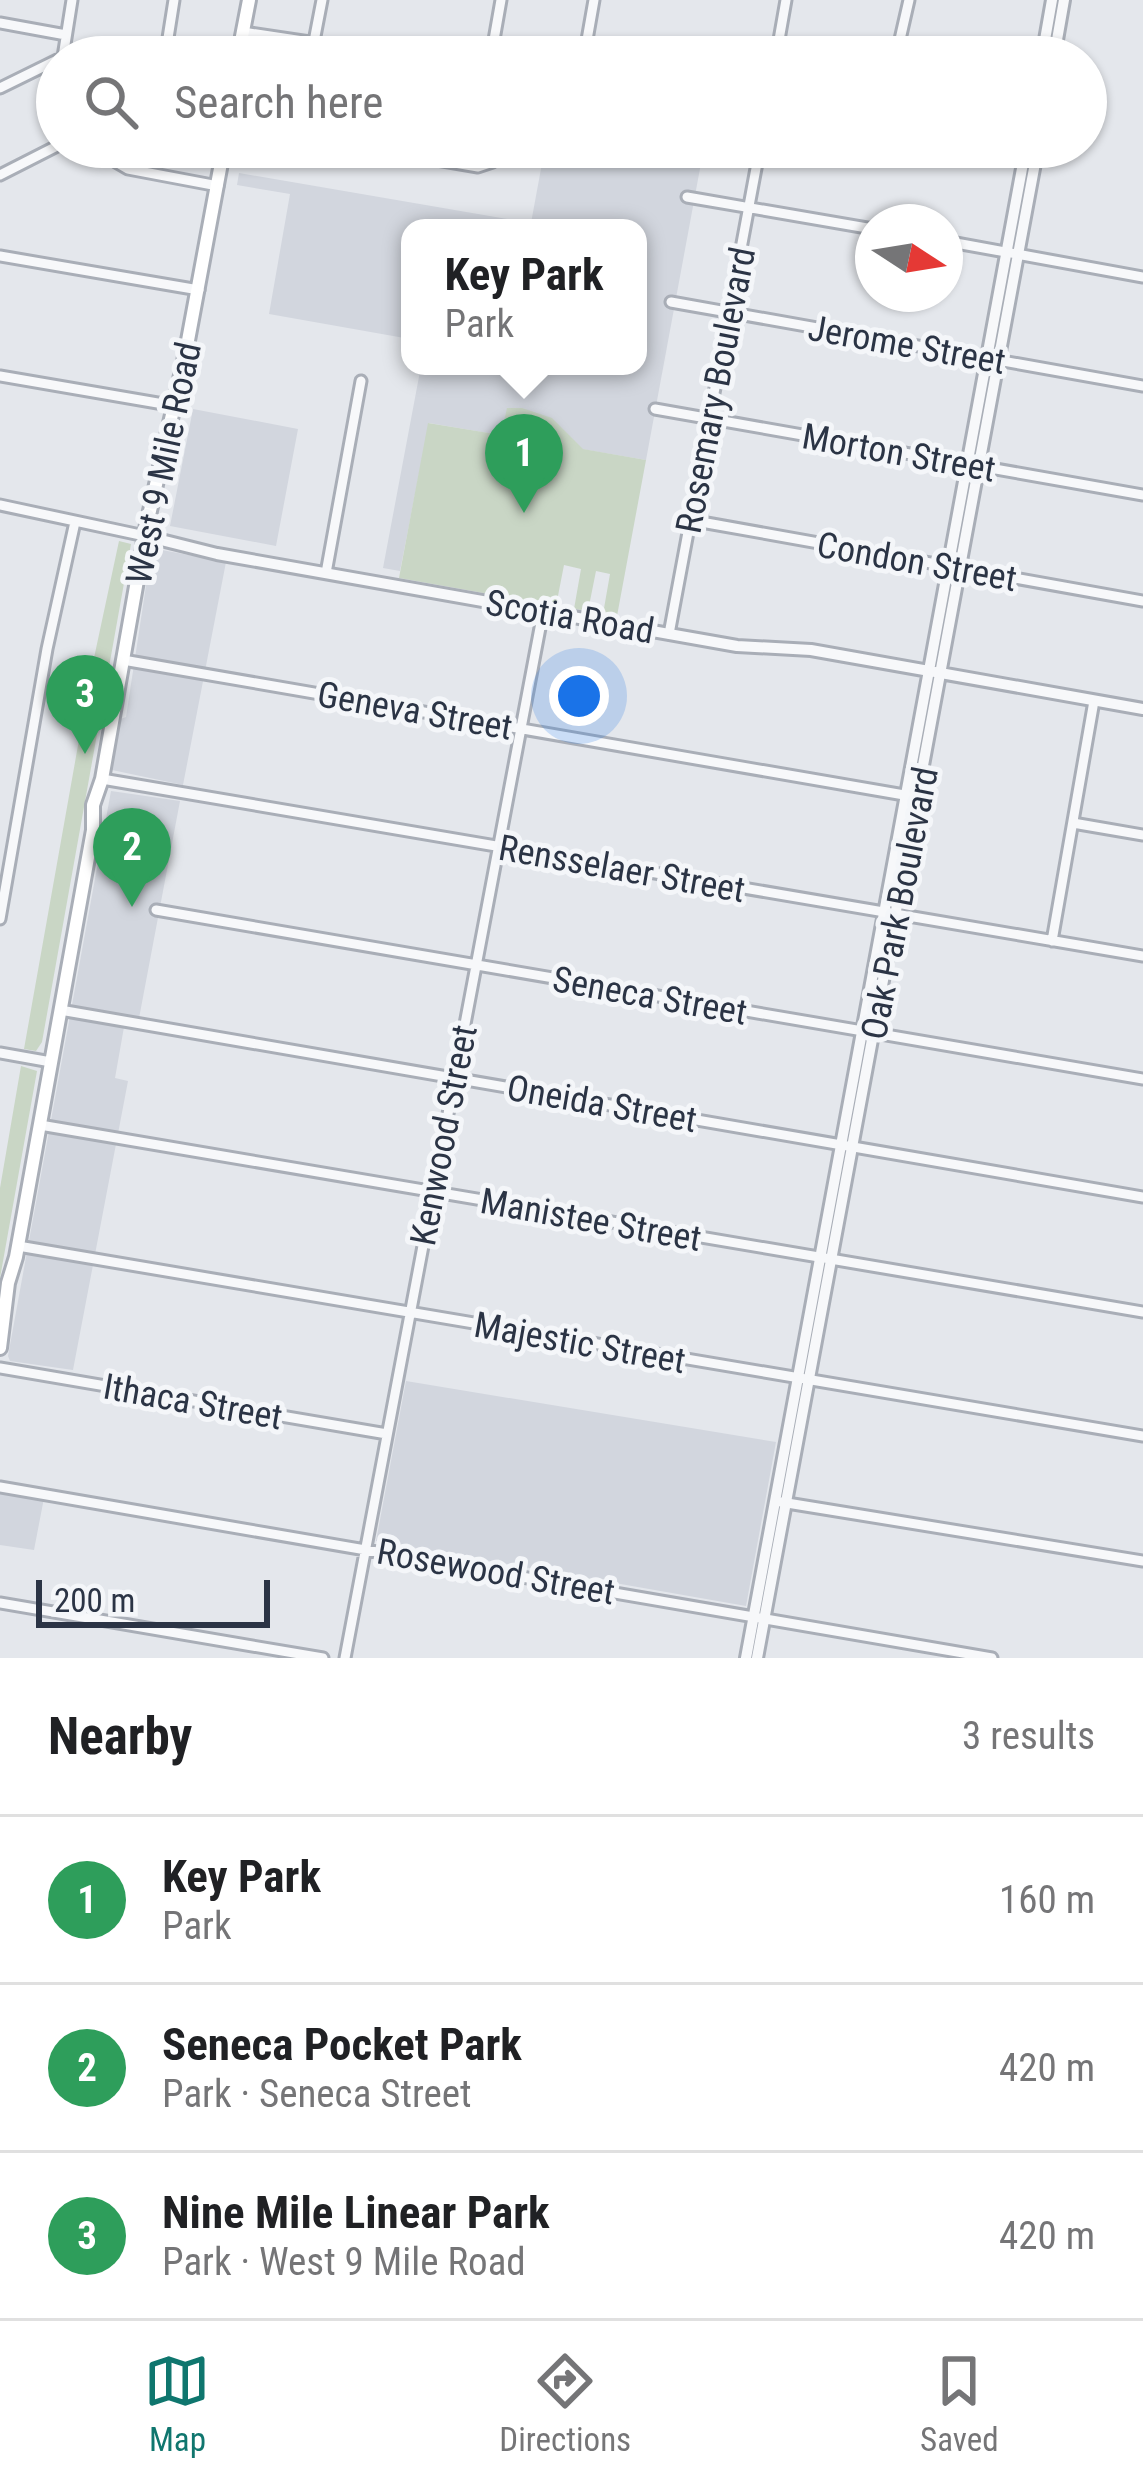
<!DOCTYPE html>
<html lang="en">
<head>
<meta charset="utf-8">
<style>
  :root { --surface:#fff; --page:#f2f2f2; --text:#202124; --muted:#757577; --line:#e0e0e0; --accent:#0f766e }
  body { margin:0; font-family:"Roboto Condensed",sans-serif; background:var(--page); color:var(--text) }
  .compass { position:absolute; left:855px; top:204px; width:108px; height:108px; border-radius:50%; background:var(--surface); box-shadow:0 3px 9px #0004; rotate:102deg }
  .scale { position:absolute; left:36px; bottom:30px; width:234px; box-sizing:border-box; padding-left:12px; border:6px solid #2b3445; border-top:0; font-size:33px; line-height:42px; white-space:nowrap; color:#2b3445; -webkit-text-stroke:9px #f4f6f9; paint-order:stroke }
  .you { position:absolute; left:579px; top:696px; width:42px; height:42px; margin:-30px; border:9px solid #fff; border-radius:50%; background:#1a73e8; box-shadow:0 0 0 18px #1a73e833 }
  .badge { display:grid; place-items:center; width:78px; height:78px; border-radius:50%; background:var(--accent); color:#fff; font-size:39px; font-weight:700 }
  .pin { position:absolute; translate:-50% -99px; filter:drop-shadow(0 3px 6px #0008) }
  .pin::after { content:''; position:absolute; top:63px; width:42px; height:36px; background:inherit; clip-path:polygon(0 0,100% 0,50% 100%) }
  .popup { position:absolute; left:401px; top:219px; width:246px; height:156px; box-sizing:border-box; display:grid; place-content:center; border-radius:24px; background:var(--surface); filter:drop-shadow(0 3px 9px #0005); font-size:39px; white-space:nowrap; color:var(--muted) }
  .popup b { font-size:45px; color:var(--text) }
  .popup::after { content:''; position:absolute; left:50%; top:100%; margin-left:-24px; border:24px solid transparent; border-top-color:var(--surface) }
  .list { margin:0; padding:0; list-style:none }
  h2 { display:flex; justify-content:space-between; align-items:center; height:156px; margin:0; padding:0 48px; font-size:51px }
  h2 small { font-size:39px; font-weight:400; color:var(--muted) }
  .list li { display:grid; grid-template-columns:78px 1fr auto; gap:36px; align-items:center; box-sizing:border-box; height:168px; padding:0 48px; border-top:3px solid var(--line) }
  .list b { display:block; font-size:45px; white-space:nowrap }
  .list p { margin:0; font-size:39px; white-space:nowrap; color:var(--muted) }
  .list em { font-size:39px; font-style:normal; color:var(--muted) }
  .icon { flex:none; width:66px; height:66px; fill:none; stroke:currentColor; stroke-width:2; stroke-linecap:round; stroke-linejoin:round }
  .map { position:relative; flex:none; width:1143px; height:1658px; overflow:hidden }
  .search { position:absolute; background:var(--surface); box-shadow:0 3px 9px #0004; left:36px; right:36px; top:36px; height:132px; display:flex; align-items:center; gap:30px; box-sizing:border-box; padding:0 42px; border-radius:66px; color:var(--muted); font-size:45px }
  .sheet { height:660px; background:var(--surface) }
  nav { display:flex; justify-content:space-around; align-items:center; box-sizing:border-box; height:168px; border-top:3px solid var(--line); background:var(--surface); font-size:33px; color:var(--muted) }
  nav a { display:grid; justify-items:center; gap:6px }
  nav .on { color:var(--accent) }
  .map>svg:first-child { display:block }
  .built { fill:#d2d6de }
  .green { fill:#c9d6c5 }
  .lines { fill:none; stroke-linecap:round; stroke-linejoin:round }
  .minor-casing { stroke:#a9aeb7; stroke-width:15 }
  .tertiary-casing { stroke:#a9aeb7; stroke-width:16 }
  .secondary-casing { stroke:#a9aeb7; stroke-width:18 }
  .minor { stroke:#f7f8fa; stroke-width:9 }
  .tertiary { stroke:#f7f8fa; stroke-width:10 }
  .secondary { stroke:#fff; stroke-width:12 }
  .labels { text-anchor:middle; stroke-width:10; stroke-linejoin:round; paint-order:stroke }
  .street-label { font-size:36px; fill:#2b3445; stroke:#f4f6f9 }
</style>
</head>
<body>
<div class="map">
<svg width="1143" height="1658" viewBox="0 0 1143 1658">
  <rect width="100%" height="100%" fill="#e4e7ec"/>
  <!-- built -->
  <path class="built" d="M545 147H704L646 460 429 423 400 571 383 568 421 366H638V228H410V339L269 314 290 194 237 185 239 173 531 223Z
    M193 409 298 429 276 546 170 526Z
    M162 550 226 562 183 785 112 770 121 719 126 717 151 553Z
    M111 791 180 801 137 1029 124 1027 115 1078 128 1081 73 1370 10 1361 8 1356Z
    M406 1381 776 1442 746 1606 376 1541Z
    M0 1492 44 1498 34 1550 0 1545Z"/>
  <!-- green -->
  <path class="green" d="M507 408H522L552 418 583 449 646 460 617 616 603 614 610 574 596 571 588 611 574 609 581 569 564 565 556 606 399 578 428 423 501 435Z
    M119 541 131 544 42 1042 36 1051 24 1049 85 706 47 699 51 681 88 686Z
    M21 1066 37 1071 0 1278V1188Z"/>
  <g class="lines">
    <defs>
      <path id="minor" d="M0 23 66 35
        M243 32 410 57
        M63 57 72 0
        M165 57 174 0
        M311 57 322 0
        M491 57 501 0
        M584 57 594 0
        M776 57 786 0
        M896 57 909 0
        M0 88 57 60
        M107 147 116 162 128 169 218 186
        M361 147 478 167 493 162 498 147
        M0 175 57 146
        M687 197 873 229
        M945 241 1143 277
        M0 256 199 290
        M671 302 1143 386
        M0 376 175 406
        M655 409 1143 495
        M0 505 145 536
        M690 520 1143 601
        M326 573 361 381
        M669 634 760 147
        M123 660 910 796
        M102 779 1143 956
        M1073 823 1143 835
        M156 910 1143 1079
        M0 919 47 649 75 522
        M1052 941 1094 701
        M60 1010 1143 1197
        M0 1053 51 1062
        M40 1125 1143 1312
        M18 1246 1143 1436
        M0 1368 387 1434
        M0 1487 992 1658
        M781 1502 1143 1561
        M0 1603 323 1658
        M345 1658 543 612"/>
      <path id="tertiary" d="M1042 57 1052 0
        M1054 57 1064 0
        M145 536 217 554 737 646 811 650 1143 709
        M746 1658 1026 147
        M757 1658 1038 147"/>
      <path id="secondary" d="M238 57 249 0
        M0 1348 8 1283 16 1257 93 830V805L102 779 147 524 184 362 224 147"/>
    </defs>
    <!-- minor casing -->
    <use href="#minor" class="minor-casing"/>
    <!-- tertiary casing -->
    <use href="#tertiary" class="tertiary-casing"/>
    <!-- secondary casing -->
    <use href="#secondary" class="secondary-casing"/>
    <!-- minor -->
    <use href="#minor" class="minor"/>
    <!-- tertiary -->
    <use href="#tertiary" class="tertiary"/>
    <!-- secondary -->
    <use href="#secondary" class="secondary"/>
  </g>
  <g class="labels">
    <!-- street labels -->
    <g class="street-label">
      <text transform="translate(907 344) rotate(10)" y="13">Jerome Street</text>
      <text transform="translate(715 390) rotate(-79)" y="13">Rosemary Boulevard</text>
      <text transform="translate(899 452) rotate(10)" y="13">Morton Street</text>
      <text transform="translate(163 463) rotate(-78)" y="13">West 9 Mile Road</text>
      <text transform="translate(917 561) rotate(10)" y="13">Condon Street</text>
      <text transform="translate(570 616) rotate(10)" y="13">Scotia Road</text>
      <text transform="translate(415 710) rotate(10)" y="13">Geneva Street</text>
      <text transform="translate(622 868) rotate(10)" y="13">Rensselaer Street</text>
      <text transform="translate(899 903) rotate(-79)" y="13">Oak Park Boulevard</text>
      <text transform="translate(650 995) rotate(10)" y="13">Seneca Street</text>
      <text transform="translate(602 1103) rotate(10)" y="13">Oneida Street</text>
      <text transform="translate(443 1135) rotate(-79)" y="13">Kenwood Street</text>
      <text transform="translate(591 1219) rotate(10)" y="13">Manistee Street</text>
      <text transform="translate(580 1342) rotate(10)" y="13">Majestic Street</text>
      <text transform="translate(193 1401) rotate(10)" y="13">Ithaca Street</text>
      <text transform="translate(496 1571) rotate(10)" y="13">Rosewood Street</text>
    </g>
  </g>
</svg>
<svg class="compass" viewBox="-18 -18 36 36"><path d="M0-13l5 13h-10z" fill="#e53935"/><path d="M0 13l5-13h-10z" fill="#757577"/></svg>
<div class="scale">200 m</div>
<div class="you"></div>
<div class="pin badge" style="left:524px;top:513px;background:#2e9e5b">1</div>
<div class="popup"><b>Key Park</b>Park</div>
<div class="pin badge" style="left:132px;top:907px;background:#2e9e5b">2</div>
<div class="pin badge" style="left:85px;top:754px;background:#2e9e5b">3</div>
<div class="search"><svg class="icon" aria-label="search" viewBox="0 0 24 24"><circle cx="10" cy="10" r="6"/><path d="M15 15l6 6"/></svg>Search here</div>
</div>
<section class="sheet">
<h2>Nearby<small>3 results</small></h2>
<ul class="list">
<li><span class="badge" style="background:#2e9e5b">1</span><div><b>Key Park</b><p>Park</p></div><em>160 m</em></li>
<li><span class="badge" style="background:#2e9e5b">2</span><div><b>Seneca Pocket Park</b><p>Park · Seneca Street</p></div><em>420 m</em></li>
<li><span class="badge" style="background:#2e9e5b">3</span><div><b>Nine Mile Linear Park</b><p>Park · West 9 Mile Road</p></div><em>420 m</em></li>
</ul>
</section>
<nav>
<a class="on"><svg class="icon" aria-label="map" viewBox="0 0 24 24"><path d="M3 6l6-2 6 2 6-2v14l-6 2-6-2-6 2zM9 4v14M15 6v14"/></svg>Map</a>
<a><svg class="icon" aria-label="directions" viewBox="0 0 24 24"><path d="M12 3l9 9-9 9-9-9zM9 14v-3h6M13 9l2 2-2 2"/></svg>Directions</a>
<a><svg class="icon" aria-label="saved" viewBox="0 0 24 24"><path d="M7 4h10v16l-5-4-5 4z"/></svg>Saved</a>
</nav>
</body>
</html>
